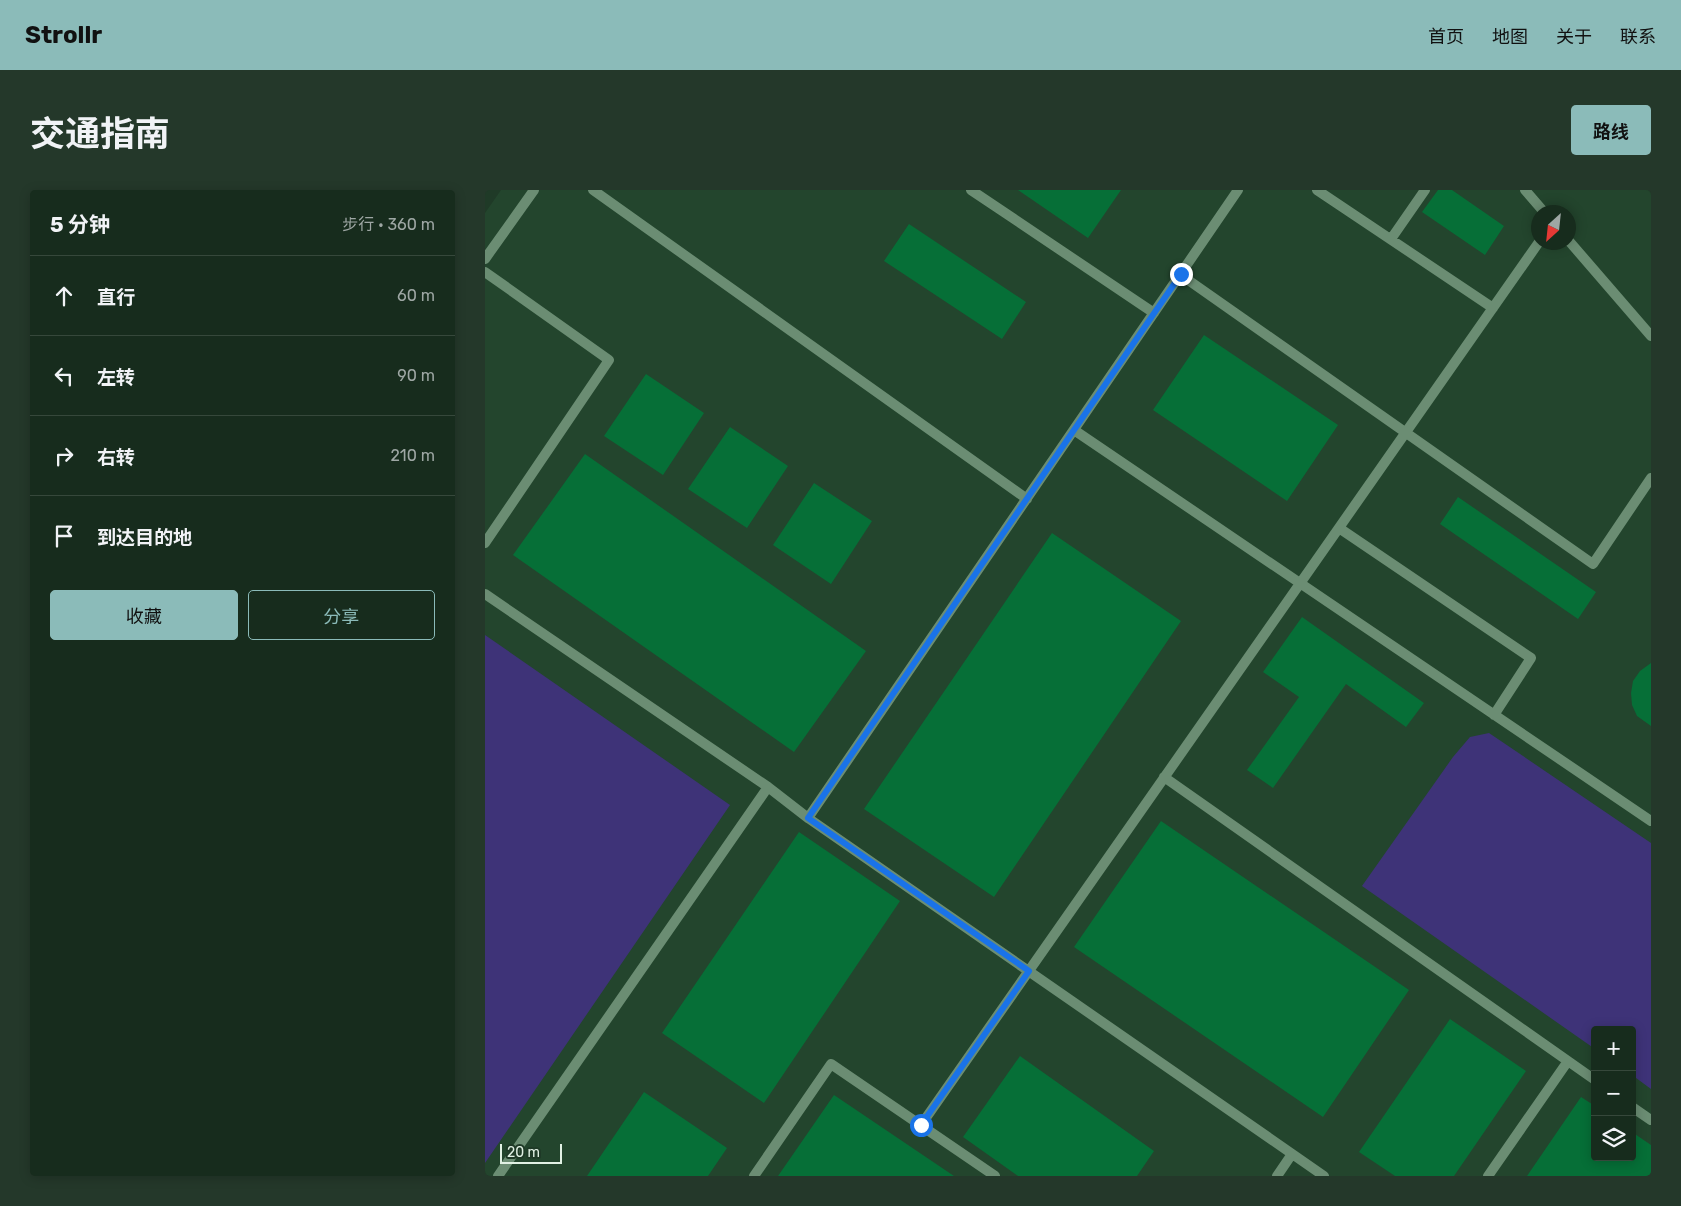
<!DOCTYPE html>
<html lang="zh">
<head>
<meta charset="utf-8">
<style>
  :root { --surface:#172c1d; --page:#24382a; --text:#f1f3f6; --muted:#9ea7a4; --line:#36483b; --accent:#8bbbb9 }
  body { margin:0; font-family:Rubik,"Noto Sans SC",sans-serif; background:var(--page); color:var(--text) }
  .controls { position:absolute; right:15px; bottom:15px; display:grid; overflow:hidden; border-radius:5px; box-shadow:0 2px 12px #0003 }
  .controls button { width:45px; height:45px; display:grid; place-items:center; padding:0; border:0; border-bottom:1px solid var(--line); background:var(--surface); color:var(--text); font:25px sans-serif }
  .compass { position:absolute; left:1046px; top:15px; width:45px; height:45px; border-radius:50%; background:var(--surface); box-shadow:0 2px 12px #0003; rotate:207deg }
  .scale { position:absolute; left:15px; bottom:12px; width:62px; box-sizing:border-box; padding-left:5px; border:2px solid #e1f1e4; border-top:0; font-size:14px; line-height:18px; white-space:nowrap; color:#e1f1e4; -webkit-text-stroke:4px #1f3a27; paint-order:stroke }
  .stop { position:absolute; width:15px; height:15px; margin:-11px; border:4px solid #1a73e8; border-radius:50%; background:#fff }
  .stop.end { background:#1a73e8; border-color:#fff; box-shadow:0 1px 5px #0008 }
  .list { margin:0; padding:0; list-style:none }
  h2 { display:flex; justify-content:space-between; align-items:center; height:65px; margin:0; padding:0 20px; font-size:21px }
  h2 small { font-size:16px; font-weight:400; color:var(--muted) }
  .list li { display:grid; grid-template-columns:32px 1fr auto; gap:15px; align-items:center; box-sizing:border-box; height:80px; padding:0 20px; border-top:1px solid var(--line) }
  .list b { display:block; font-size:19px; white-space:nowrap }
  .list em { font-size:16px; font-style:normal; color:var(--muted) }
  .actions { display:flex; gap:10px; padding:15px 20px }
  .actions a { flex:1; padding:11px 0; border:1px solid var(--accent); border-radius:5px; text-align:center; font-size:18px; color:var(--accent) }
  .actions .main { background:var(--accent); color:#111 }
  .icon { flex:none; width:28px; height:28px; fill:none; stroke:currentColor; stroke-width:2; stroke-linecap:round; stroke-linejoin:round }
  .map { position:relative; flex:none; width:1166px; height:986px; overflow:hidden; border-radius:5px }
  header { display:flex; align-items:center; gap:30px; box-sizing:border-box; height:70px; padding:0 25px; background:var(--accent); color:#111 }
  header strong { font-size:24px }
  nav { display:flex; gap:28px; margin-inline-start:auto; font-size:18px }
  .intro { display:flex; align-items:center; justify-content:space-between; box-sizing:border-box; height:120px; padding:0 30px }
  h1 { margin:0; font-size:35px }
  .button { padding:12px 22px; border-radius:5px; background:var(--accent); color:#111; font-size:18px; font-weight:700 }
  main { display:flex; gap:30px; padding:0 30px }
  aside { flex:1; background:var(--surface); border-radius:5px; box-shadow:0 2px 12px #0003 }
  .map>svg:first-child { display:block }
  .built { fill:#23452d; fill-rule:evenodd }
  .green { fill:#3e3378 }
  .building { fill:#066f37 }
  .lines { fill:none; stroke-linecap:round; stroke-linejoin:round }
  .service { stroke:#6b8d73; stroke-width:10 }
  .route { stroke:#1a73e8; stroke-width:6 }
</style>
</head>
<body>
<header>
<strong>Strollr</strong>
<nav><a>首页</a><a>地图</a><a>关于</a><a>联系</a></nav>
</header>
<div class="intro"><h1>交通指南</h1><a class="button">路线</a></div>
<main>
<aside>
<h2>5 分钟<small>步行 · 360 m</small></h2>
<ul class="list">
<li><svg class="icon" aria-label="ahead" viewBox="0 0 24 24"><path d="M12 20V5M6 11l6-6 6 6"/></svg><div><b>直行</b></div><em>60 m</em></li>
<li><svg class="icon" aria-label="left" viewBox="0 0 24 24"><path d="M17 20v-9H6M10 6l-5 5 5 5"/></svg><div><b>左转</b></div><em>90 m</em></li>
<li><svg class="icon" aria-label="right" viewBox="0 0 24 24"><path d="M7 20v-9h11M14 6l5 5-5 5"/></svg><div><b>右转</b></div><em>210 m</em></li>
<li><svg class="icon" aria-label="arrive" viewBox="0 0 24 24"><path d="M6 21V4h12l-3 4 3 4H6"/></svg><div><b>到达目的地</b></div></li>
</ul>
<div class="actions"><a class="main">收藏</a><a>分享</a></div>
</aside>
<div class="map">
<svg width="1166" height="986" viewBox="0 0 1166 986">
  <rect width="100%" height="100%" fill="#1f3a27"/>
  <!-- built -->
  <path class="built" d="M16 0H1166V986H0V23ZM1054 22H1084V52H1054ZM1110 840H1147V967H1110Z"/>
  <!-- green -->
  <path class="green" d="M0 445 245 615 0 973Z
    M1004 543 1166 653V899L1147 885V840H1110V859L877 696 968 567 985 547Z"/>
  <!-- building -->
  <path class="building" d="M533 0H636L603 48Z
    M953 0H967L1019 36 1000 65 937 22Z
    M424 34 541 112 517 149 399 71Z
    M719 145 853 235 802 311 668 220Z
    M161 184 219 223 178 285 119 246Z
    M245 237 303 276 262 338 203 299Z
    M100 264 381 461 309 562 28 365Z
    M329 293 387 331 346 394 288 355Z
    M973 307 1111 402 1093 429 955 334Z
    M567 343 696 431 509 707 379 619Z
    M817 427 939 513 921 537 861 494 788 598 762 580 814 507 778 482Z
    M1166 473V536L1152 526 1147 515 1146 503 1148 491 1155 481Z
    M676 631 924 800 838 927 589 757Z
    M314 642 415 711 279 913 177 843Z
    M965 829 1041 881 969 986H910L874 962Z
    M535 866 669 961 652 986H533L478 947Z
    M159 902 242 958 223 986H102Z
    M349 905 469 986H293Z
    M1096 907 1110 916V967H1147V942L1166 955V986H1042Z"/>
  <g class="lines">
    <!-- service -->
    <path class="service" d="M108 0 542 309
      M486 0 669 123
      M832 0 1008 118
      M1040 0 1059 22
      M906 49 940 0
      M1084 51 1166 146
      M0 69 49 0
      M0 82 124 170 0 353
      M696 85 1108 374 1166 288
      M589 240 1166 631
      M854 338 1046 468 1009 525
      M0 404 283 597 323 628 839 986
      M679 587 1110 890
      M323 628 753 0
      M1147 917 1166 930
      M436 935 1054 52
      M13 986 283 597
      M269 986 346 874 510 986
      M792 986 807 964
      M1003 986 1083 871"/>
  </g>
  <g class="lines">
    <!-- route -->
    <path class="route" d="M436 935 544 781 323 628 696 84"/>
  </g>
</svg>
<div class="controls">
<button>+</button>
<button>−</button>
<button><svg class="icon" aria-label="layers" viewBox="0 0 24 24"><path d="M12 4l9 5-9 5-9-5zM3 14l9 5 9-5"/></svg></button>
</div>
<svg class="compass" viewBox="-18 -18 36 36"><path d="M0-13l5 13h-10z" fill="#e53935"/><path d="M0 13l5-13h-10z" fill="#9ea7a4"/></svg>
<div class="scale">20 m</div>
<div class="stop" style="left:436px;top:935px"></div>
<div class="stop end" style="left:696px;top:84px"></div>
</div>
</main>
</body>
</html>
